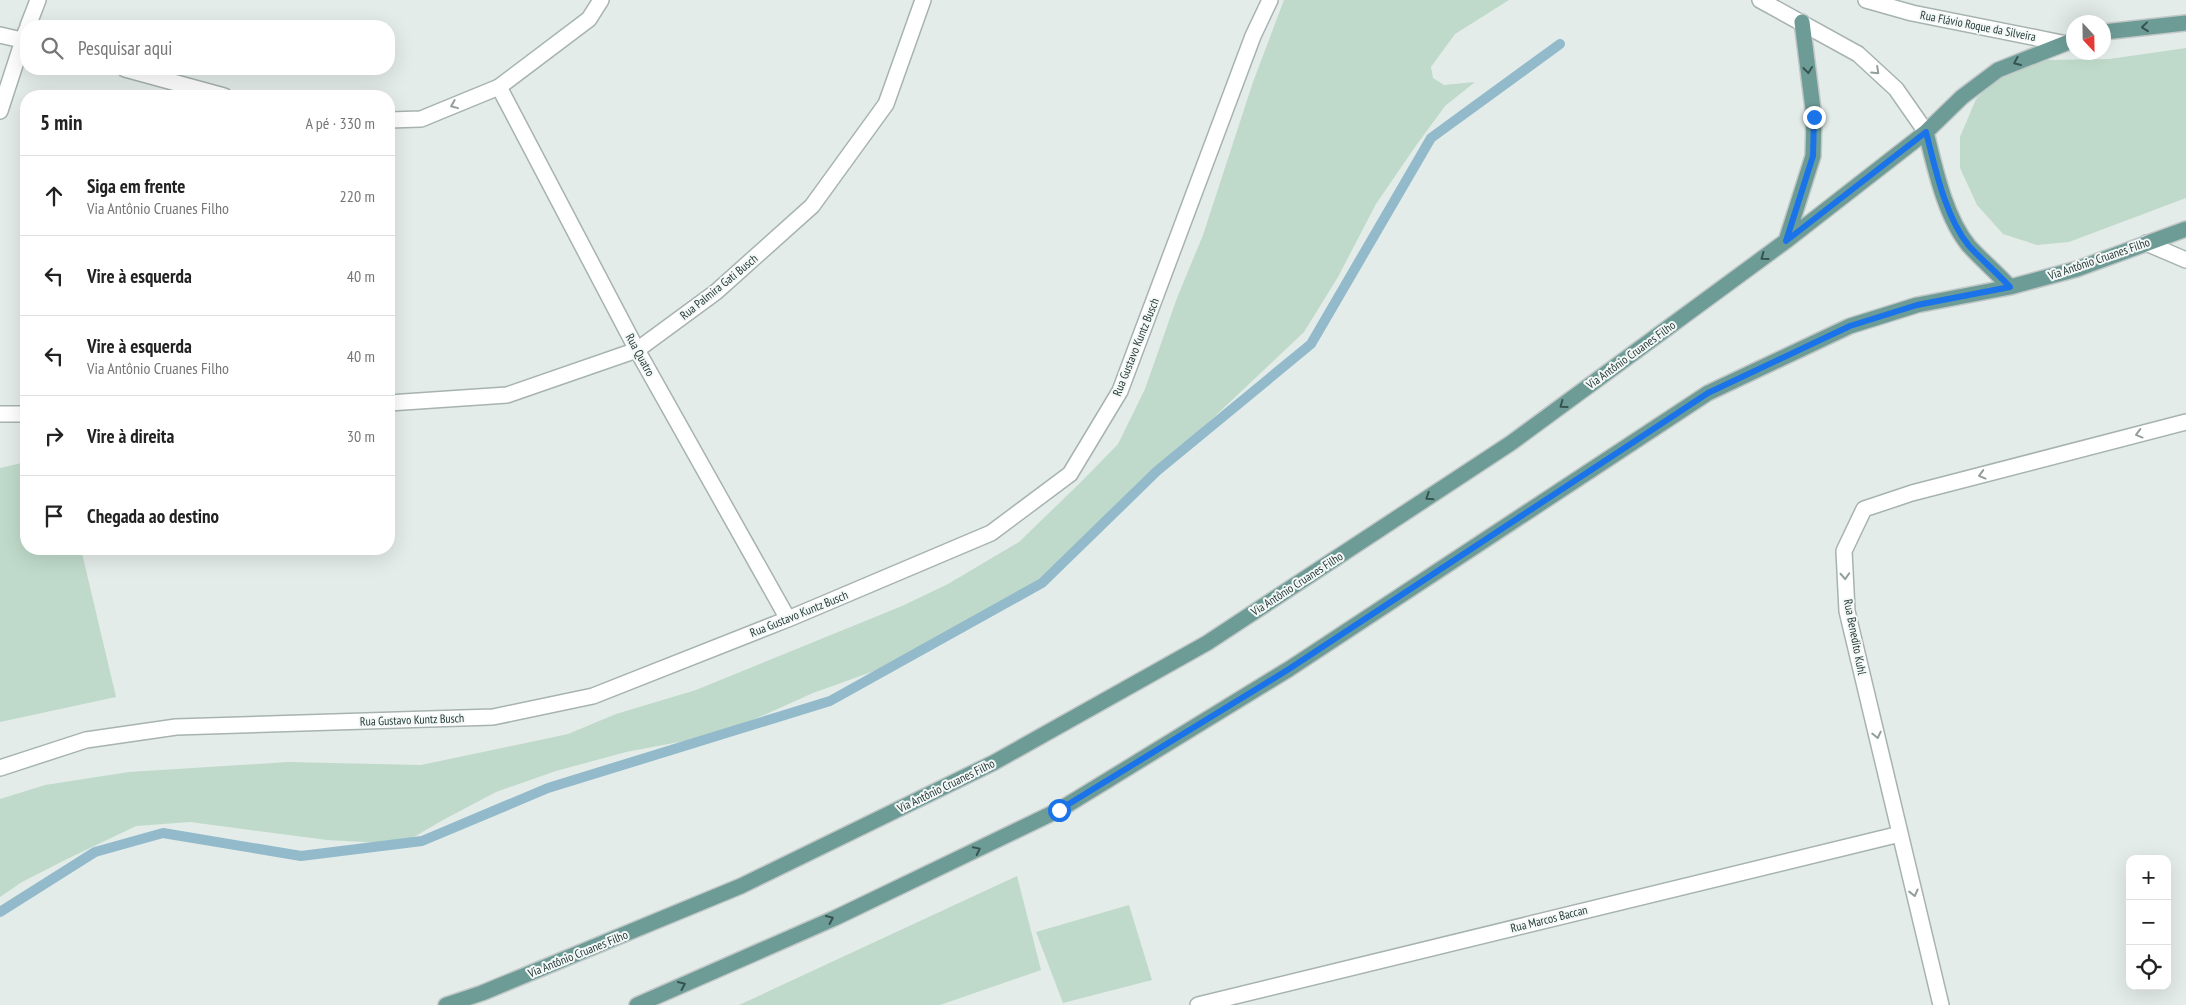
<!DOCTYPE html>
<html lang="pt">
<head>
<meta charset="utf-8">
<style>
  :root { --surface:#fff; --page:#f6f6f6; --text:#222; --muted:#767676; --line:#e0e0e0 }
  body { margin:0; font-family:"PT Sans Narrow",sans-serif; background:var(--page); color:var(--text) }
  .controls { position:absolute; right:15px; bottom:15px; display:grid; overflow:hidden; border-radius:10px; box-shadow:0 5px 20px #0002 }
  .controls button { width:45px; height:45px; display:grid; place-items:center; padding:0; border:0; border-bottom:1px solid var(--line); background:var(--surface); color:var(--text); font:25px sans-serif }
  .compass { position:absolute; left:2066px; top:15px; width:45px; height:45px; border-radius:50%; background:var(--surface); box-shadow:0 5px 20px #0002; rotate:158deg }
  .stop { position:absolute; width:15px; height:15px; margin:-11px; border:4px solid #1a73e8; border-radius:50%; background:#fff }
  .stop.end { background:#1a73e8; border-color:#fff; box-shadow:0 1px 5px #0008 }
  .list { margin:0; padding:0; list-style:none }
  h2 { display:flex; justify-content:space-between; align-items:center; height:65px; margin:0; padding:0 20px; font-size:21px }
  h2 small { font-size:16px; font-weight:400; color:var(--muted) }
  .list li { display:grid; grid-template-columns:32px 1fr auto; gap:15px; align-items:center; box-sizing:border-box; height:80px; padding:0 20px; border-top:1px solid var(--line) }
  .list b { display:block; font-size:19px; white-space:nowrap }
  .list p { margin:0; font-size:16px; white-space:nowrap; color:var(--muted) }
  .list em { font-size:16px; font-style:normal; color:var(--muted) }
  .icon { flex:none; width:28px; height:28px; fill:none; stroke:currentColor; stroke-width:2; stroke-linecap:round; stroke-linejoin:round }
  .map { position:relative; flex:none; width:2186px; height:1005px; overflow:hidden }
  .search { position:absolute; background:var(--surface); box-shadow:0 5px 20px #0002; left:20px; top:20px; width:375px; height:55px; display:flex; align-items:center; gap:12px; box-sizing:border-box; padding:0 18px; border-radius:20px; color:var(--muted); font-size:19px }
  .panel { position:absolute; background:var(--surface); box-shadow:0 5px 20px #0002; left:20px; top:90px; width:375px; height:465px; border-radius:20px }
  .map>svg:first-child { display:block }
  .green { fill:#bfdaca }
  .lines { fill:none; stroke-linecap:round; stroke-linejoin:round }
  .stream { stroke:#92bacb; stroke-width:10 }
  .pedestrian-casing { stroke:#a7b3b0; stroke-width:18 }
  .minor-casing { stroke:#a7b3b0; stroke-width:18 }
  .tertiary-casing { stroke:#a7b3b0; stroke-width:18 }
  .primary-casing { stroke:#c2c8c7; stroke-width:18 }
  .pedestrian { stroke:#fff; stroke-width:15 }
  .minor { stroke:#fff; stroke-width:15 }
  .tertiary { stroke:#fff; stroke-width:15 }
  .primary { stroke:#6d9c97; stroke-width:15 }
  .oneway { stroke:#375350 }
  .oneway2 { stroke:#929d9c }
  .route { stroke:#1a73e8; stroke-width:6 }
  .labels { text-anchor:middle; stroke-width:4; stroke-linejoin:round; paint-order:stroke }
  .street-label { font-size:12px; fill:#253b38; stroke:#f4f8f7 }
</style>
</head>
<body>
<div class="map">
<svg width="2186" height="1005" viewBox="0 0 2186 1005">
  <rect width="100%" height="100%" fill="#e4ece9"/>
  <!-- green -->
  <path class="green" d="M1284 0H1509L1455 34 1431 67 1433 78 1444 85 1475 82 1445 106 1415 147 1376 204 1338 277 1304 332 1157 471 1042 583 902 661 813 693 722 734 626 752 556 771 496 792 443 820 402 844 327 840 190 822 136 826 65 860 22 882 0 897V799L45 785 129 772 288 762 421 765 568 734 616 714 696 690 902 606 948 584 1019 542 1082 481 1118 444 1145 389 1177 298 1203 235 1253 82Z
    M2186 48V198L2069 242 2037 245 2003 234 1977 205 1960 168V137L1976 99 2006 71 2044 60 2109 59Z
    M26 462V549H81L116 697 0 722V468Z
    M1017 876 1041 970 940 1005H739Z
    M1129 905 1152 980 1063 1003 1036 932Z"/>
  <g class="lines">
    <!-- stream -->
    <path class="stream" d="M0 912 95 852 163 833 301 856 422 841 548 788 830 701 1042 583 1157 471 1311 344 1431 138 1560 44"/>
    <defs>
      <path id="pedestrian" d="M499 87 637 350"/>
      <path id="minor" d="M28 26 38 0
        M0 35 26 41
        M125 69 224 96
        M0 111 26 31
        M389 120 421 119 499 87 589 19 601 0
        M2146 243 2186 260
        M637 350 788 619
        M389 403 507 395 637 350 716 292 812 206 886 104 923 0
        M0 414H26
        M0 768 86 740 176 727 493 717 593 696 788 619 991 533 1070 474 1120 391 1253 36 1270 0
        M1198 1005 1900 834
        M1941 1005 1847 611 1844 551 1864 509 1912 493 2186 422"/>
      <path id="tertiary" d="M1760 0 1858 54 1896 89 1926 132
        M1866 0 1912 13 2062 43"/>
      <path id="primary" d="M2104 32 2186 23
        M1926 132C1935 168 1945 217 1969 246 1982 260 1997 273 2010 287
        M1786 241 1813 156 1814 117 1802 22
        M446 1005 482 993 741 886 993 763 1207 643 1511 443 1786 241 1926 132 1962 97 1998 70 2074 40
        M637 1005 835 918 1059 810 1289 669 1708 393 1850 326 1917 305 2010 287 2077 269 2186 229"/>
    </defs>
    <!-- pedestrian casing -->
    <use href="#pedestrian" class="pedestrian-casing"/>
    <!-- minor casing -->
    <use href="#minor" class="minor-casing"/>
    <!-- tertiary casing -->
    <use href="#tertiary" class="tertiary-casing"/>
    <!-- primary casing -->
    <use href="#primary" class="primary-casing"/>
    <!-- pedestrian -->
    <use href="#pedestrian" class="pedestrian"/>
    <!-- minor -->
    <use href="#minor" class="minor"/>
    <!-- tertiary -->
    <use href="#tertiary" class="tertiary"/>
    <!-- primary -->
    <use href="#primary" class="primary"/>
  </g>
  <!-- one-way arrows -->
  <defs><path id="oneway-chevron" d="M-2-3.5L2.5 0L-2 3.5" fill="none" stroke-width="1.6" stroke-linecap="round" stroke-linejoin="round" transform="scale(1.25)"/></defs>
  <g class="oneway">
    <use href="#oneway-chevron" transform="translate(2145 27) rotate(174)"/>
    <use href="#oneway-chevron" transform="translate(2017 62) rotate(157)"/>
    <use href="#oneway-chevron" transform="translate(1808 70) rotate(83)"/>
    <use href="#oneway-chevron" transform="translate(1764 257) rotate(144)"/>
    <use href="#oneway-chevron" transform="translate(1563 405) rotate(144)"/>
    <use href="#oneway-chevron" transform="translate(1429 497) rotate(147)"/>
    <use href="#oneway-chevron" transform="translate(977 850) rotate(-26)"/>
    <use href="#oneway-chevron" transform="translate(830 919) rotate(-24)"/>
    <use href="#oneway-chevron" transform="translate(682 985) rotate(-24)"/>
  </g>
  <g class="oneway2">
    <use href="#oneway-chevron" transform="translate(1876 71) rotate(43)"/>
    <use href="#oneway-chevron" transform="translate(454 105) rotate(158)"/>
    <use href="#oneway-chevron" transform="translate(2139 434) rotate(165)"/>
    <use href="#oneway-chevron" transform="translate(1982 475) rotate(165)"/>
    <use href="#oneway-chevron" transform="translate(1845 576) rotate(87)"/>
    <use href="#oneway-chevron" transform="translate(1877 735) rotate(77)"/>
    <use href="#oneway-chevron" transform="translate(1914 893) rotate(76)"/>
  </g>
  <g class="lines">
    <!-- route -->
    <path class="route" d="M1059 810 1289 669 1708 393 1850 326 1917 305 2010 287C1997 273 1982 260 1969 246 1945 217 1935 167 1926 132L1786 241 1813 156 1814 117"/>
  </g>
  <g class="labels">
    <!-- street labels -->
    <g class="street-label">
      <text transform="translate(1978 26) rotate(11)" y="4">Rua Flávio Roque da Silveira</text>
      <text transform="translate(2099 259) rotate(-19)" y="4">Via Antônio Cruanes Filho</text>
      <text transform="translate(719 287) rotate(-39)" y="4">Rua Palmira Gati Busch</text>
      <text transform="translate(1136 347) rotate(-68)" y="4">Rua Gustavo Kuntz Busch</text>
      <text transform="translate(640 355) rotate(61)" y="4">Rua Quatro</text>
      <text transform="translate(1631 355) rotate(-36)" y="4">Via Antônio Cruanes Filho</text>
      <text transform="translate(1297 584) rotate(-33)" y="4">Via Antônio Cruanes Filho</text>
      <text transform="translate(799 614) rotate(-22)" y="4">Rua Gustavo Kuntz Busch</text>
      <text transform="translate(1855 637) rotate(79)" y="4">Rua Benedito Kuhl</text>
      <text transform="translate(412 720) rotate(-2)" y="4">Rua Gustavo Kuntz Busch</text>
      <text transform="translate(946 786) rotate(-26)" y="4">Via Antônio Cruanes Filho</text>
      <text transform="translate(1549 919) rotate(-14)" y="4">Rua Marcos Baccan</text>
      <text transform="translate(578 954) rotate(-22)" y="4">Via Antônio Cruanes Filho</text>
    </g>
  </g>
</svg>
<div class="controls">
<button>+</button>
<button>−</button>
<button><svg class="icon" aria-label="locate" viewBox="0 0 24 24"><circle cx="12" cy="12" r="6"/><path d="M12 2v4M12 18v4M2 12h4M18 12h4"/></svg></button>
</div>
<svg class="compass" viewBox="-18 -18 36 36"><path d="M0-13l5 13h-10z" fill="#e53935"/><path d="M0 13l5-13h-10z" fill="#767676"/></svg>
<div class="stop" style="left:1059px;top:810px"></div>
<div class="stop end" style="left:1814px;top:117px"></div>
<div class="search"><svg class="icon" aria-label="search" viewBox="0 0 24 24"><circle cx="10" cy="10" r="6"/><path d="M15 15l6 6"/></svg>Pesquisar aqui</div>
<section class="panel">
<h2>5 min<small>A pé · 330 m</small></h2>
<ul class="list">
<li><svg class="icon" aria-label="ahead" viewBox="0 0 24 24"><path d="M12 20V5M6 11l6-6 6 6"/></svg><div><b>Siga em frente</b><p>Via Antônio Cruanes Filho</p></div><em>220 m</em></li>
<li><svg class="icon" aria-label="left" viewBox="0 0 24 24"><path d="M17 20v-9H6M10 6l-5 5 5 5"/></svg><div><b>Vire à esquerda</b></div><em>40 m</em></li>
<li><svg class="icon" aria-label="left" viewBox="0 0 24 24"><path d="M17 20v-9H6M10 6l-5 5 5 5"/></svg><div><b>Vire à esquerda</b><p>Via Antônio Cruanes Filho</p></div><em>40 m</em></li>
<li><svg class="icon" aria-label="right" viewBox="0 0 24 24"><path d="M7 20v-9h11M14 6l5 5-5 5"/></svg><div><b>Vire à direita</b></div><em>30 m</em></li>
<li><svg class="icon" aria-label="arrive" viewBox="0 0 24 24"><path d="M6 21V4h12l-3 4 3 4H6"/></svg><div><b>Chegada ao destino</b></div></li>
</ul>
</section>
</div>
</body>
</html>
